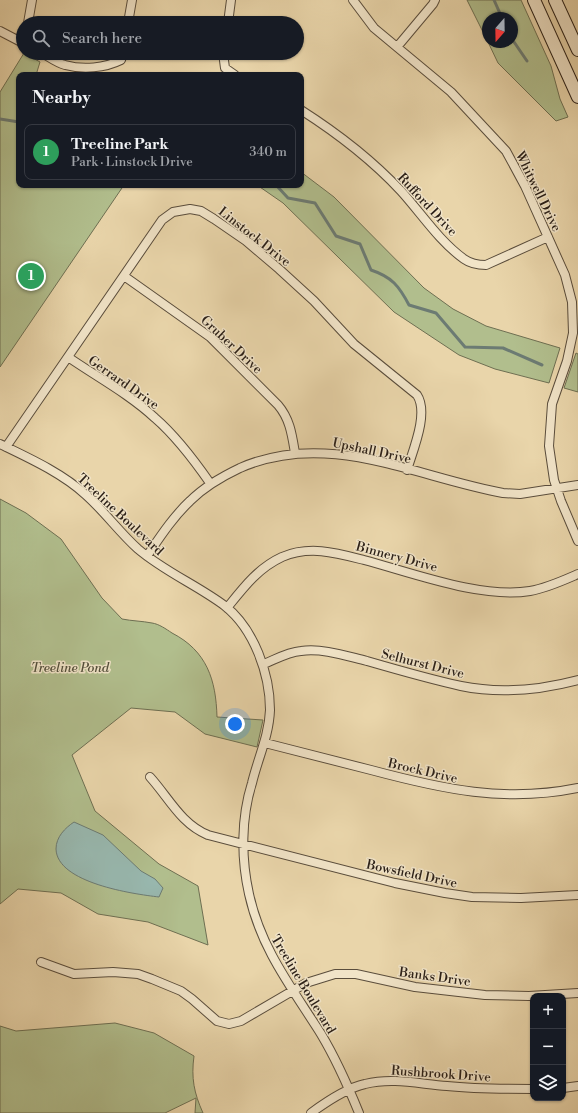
<!DOCTYPE html>
<html lang="en">
<head>
<meta charset="utf-8">
<style>
  :root { --surface:#171b24; --page:#20242c; --text:#f1f3f6; --muted:#9ea1a6; --line:#363941; --accent:#c59692 }
  body { margin:0; font-family:"Libre Bodoni",serif; background:var(--page); color:var(--text) }
  .controls { position:absolute; right:12px; bottom:12px; display:grid; overflow:hidden; border-radius:8px; box-shadow:0 1px 3px #0004 }
  .controls button { width:36px; height:36px; display:grid; place-items:center; padding:0; border:0; border-bottom:1px solid var(--line); background:var(--surface); color:var(--text); font:20px sans-serif }
  .compass { position:absolute; left:482px; top:12px; width:36px; height:36px; border-radius:50%; background:var(--surface); box-shadow:0 1px 3px #0004; rotate:200deg }
  .you { position:absolute; left:235px; top:724px; width:14px; height:14px; margin:-10px; border:3px solid #fff; border-radius:50%; background:#1a73e8; box-shadow:0 0 0 6px #1a73e833 }
  .badge { display:grid; place-items:center; width:26px; height:26px; border-radius:50%; background:var(--accent); color:#fff; font-size:13px; font-weight:700 }
  .pin { position:absolute; translate:-50% -50%; border:2px solid #fff; box-shadow:0 1px 4px #0006 }
  .list { margin:0; padding:0; list-style:none }
  h2 { display:flex; justify-content:space-between; align-items:center; height:52px; margin:0; padding:0 16px; font-size:17px }
  h2 small { font-size:13px; font-weight:400; color:var(--muted) }
  .list li { display:grid; grid-template-columns:26px 1fr auto; gap:12px; align-items:center; box-sizing:border-box; height:56px; margin:0 8px 8px; padding:0 8px; border:1px solid var(--line); border-radius:8px }
  .list b { display:block; font-size:15px; white-space:nowrap }
  .list p { margin:0; font-size:13px; white-space:nowrap; color:var(--muted) }
  .list em { font-size:13px; font-style:normal; color:var(--muted) }
  .icon { flex:none; width:22px; height:22px; fill:none; stroke:currentColor; stroke-width:2; stroke-linecap:round; stroke-linejoin:round }
  .map { position:relative; flex:none; width:578px; height:1113px; overflow:hidden }
  .search { position:absolute; background:var(--surface); box-shadow:0 1px 3px #0004; left:16px; top:16px; width:288px; height:44px; display:flex; align-items:center; gap:10px; box-sizing:border-box; padding:0 14px; border-radius:22px; color:var(--muted); font-size:15px }
  .panel { position:absolute; background:var(--surface); box-shadow:0 1px 3px #0004; left:16px; top:72px; width:288px; height:116px; border-radius:8px }
  .map>svg:first-child { display:block }
  .green { fill:#b1be8d; stroke:#6e6f52 }
  .water { fill:#98b8af; stroke:#6c7b73 }
  .lines { fill:none; stroke-linecap:round; stroke-linejoin:round }
  .stream { stroke:#6c7b73; stroke-width:3 }
  .minor-casing { stroke:#5a4d3c; stroke-width:10 }
  .secondary-casing { stroke:#2b2018; stroke-width:14 }
  .minor { stroke:#f1e4c8; stroke-width:8 }
  .secondary { stroke:#f1e4c8; stroke-width:12 }
  .labels { text-anchor:middle; stroke-width:3; stroke-linejoin:round; paint-order:stroke }
  .street-label { font-size:13px; fill:#2b2018; stroke:#f1e4c8 }
  .park-label { font-size:13px; font-style:italic; fill:#534f3b; stroke:#f1e4c8 }
</style>
</head>
<body>
<div class="map">
<svg width="578" height="1113" viewBox="0 0 578 1113">
  <rect width="100%" height="100%" fill="#e9d5aa"/>
  <filter id="stains"><feTurbulence type="fractalNoise" baseFrequency=".005" numOctaves="4"/><feColorMatrix values="0 0 0 0 .2 0 0 0 0 .09 0 0 0 0 .02 0 0 0 .5 -.17"/></filter>
  <radialGradient id="worn" r=".72"><stop offset=".6" stop-color="#630" stop-opacity="0"/><stop offset="1" stop-color="#630" stop-opacity=".3"/></radialGradient>
  <!-- green -->
  <path class="green" d="M467 0H521L551 66 560 99 568 117 556 121 498 63 488 42H512V18H488V42Z
    M24 53 40 62 36 75H19V185H124L0 367V92Z
    M301 172 334 197 424 288 453 309 486 326 560 348 549 383 495 369 459 355 394 312 283 203 257 185H301Z
    M576 353 578 354V392L564 388Z
    M0 499 26 513 61 539 102 598 122 619C132 621 142 621 152 623 159 624 166 629 172 633 207 651 216 680 217 717L263 720 257 747 205 734 175 712 131 708 72 755 95 811 159 864 198 886 208 945 148 922 98 914 61 893 18 889 0 904Z
    M115 1023 154 1033 194 1056C191 1078 194 1093 203 1113H195L196 1098 165 1113H0V1026L16 1031Z"/>
  <!-- water -->
  <path class="water" d="M74 822 103 835 141 871 155 879 163 888 159 897C133 894 57 883 56 849 56 837 65 828 74 822Z"/>
  <g class="lines">
    <!-- stream -->
    <path class="stream" d="M494 0 502 18
      M512 39 527 61
      M0 119 19 122
      M276 185 288 198 315 203 336 236 360 244 371 270C392 277 399 286 409 305L436 313 465 347 503 348 542 365"/>
    <defs>
      <path id="minor" d="M353 0 374 28 451 92 506 151 525 186 565 275 572 302 573 333 567 361 552 404 549 446 554 480 561 501 578 541
        M28 23 32 0
        M128 23 132 0
        M228 23 231 0
        M0 31 23 43
        M397 47 433 4 435 0
        M42 53C49 57 57 63 65 65 83 70 105 68 121 60L123 53
        M223 53 225 68 235 75
        M301 110C337 133 372 160 401 191 421 213 439 241 464 259 471 264 477 265 486 265L548 237
        M124 276 210 337 278 405C290 419 292 435 295 453
        M68 357C97 377 129 394 155 418 177 437 194 460 210 483
        M0 444C29 458 62 473 86 495 105 512 119 532 138 549 165 572 197 585 225 606 254 629 270 674 270 710 269 736 258 758 252 783 241 818 241 858 249 894 261 949 292 988 321 1034 336 1059 348 1086 359 1113
        M6 447 162 220 173 212 190 209 201 211 214 219 246 241 279 269 314 301 354 344 417 395C429 413 413 450 407 470
        M147 556C160 537 173 517 190 501 205 486 221 477 240 468 328 429 415 477 503 493L520 494 578 485
        M227 608C243 588 258 568 282 557 310 545 337 553 364 560 413 573 481 599 530 591 547 588 562 581 578 574
        M264 664C276 659 288 652 301 651 323 648 346 656 367 661 398 670 429 679 461 686 500 694 540 690 578 680
        M265 743C301 752 336 761 371 770 442 789 505 803 578 788
        M150 777C169 798 181 824 208 835L395 883 445 893 472 897 521 898 578 895
        M41 962 74 974 113 972 138 974 152 979 181 991 192 999 217 1021 229 1024 241 1021 306 983 335 974H356L415 987 485 995 529 996 578 993
        M563 1088 578 1086
        M311 1113C326 1102 346 1088 365 1084 393 1077 419 1084 447 1086 476 1089 504 1089 533 1089"/>
      <path id="secondary" d="M534 0 578 97
        M555 0 578 50"/>
    </defs>
    <!-- minor casing -->
    <use href="#minor" class="minor-casing"/>
    <!-- secondary casing -->
    <use href="#secondary" class="secondary-casing"/>
    <!-- minor -->
    <use href="#minor" class="minor"/>
    <!-- secondary -->
    <use href="#secondary" class="secondary"/>
  </g>
  <g class="labels">
    <!-- street labels -->
    <g class="street-label">
      <text transform="translate(539 191) rotate(64)" y="5">Whitwell Drive</text>
      <text transform="translate(428 204) rotate(47)" y="5">Rufford Drive</text>
      <text transform="translate(255 236) rotate(38)" y="5">Linstock Drive</text>
      <text transform="translate(232 344) rotate(43)" y="5">Gruber Drive</text>
      <text transform="translate(124 382) rotate(35)" y="5">Gerrard Drive</text>
      <text transform="translate(372 450) rotate(12)" y="5">Upshall Drive</text>
      <text transform="translate(121 514) rotate(43)" y="5">Treeline Boulevard</text>
      <text transform="translate(397 556) rotate(15)" y="5">Binnery Drive</text>
      <text transform="translate(423 663) rotate(14)" y="5">Selhurst Drive</text>
      <text transform="translate(423 770) rotate(13)" y="5">Brock Drive</text>
      <text transform="translate(412 873) rotate(12)" y="5">Bowsfield Drive</text>
      <text transform="translate(435 976) rotate(8)" y="5">Banks Drive</text>
      <text transform="translate(304 984) rotate(59)" y="5">Treeline Boulevard</text>
      <text transform="translate(441 1073) rotate(4)" y="5">Rushbrook Drive</text>
    </g>
    <!-- park labels -->
    <g class="park-label">
      <text x="70" y="672">Treeline Pond</text>
    </g>
  </g>
  <rect width="100%" height="100%" filter="url(#stains)"/>
  <rect width="100%" height="100%" fill="url(#worn)"/>
</svg>
<div class="controls">
<button>+</button>
<button>−</button>
<button><svg class="icon" aria-label="layers" viewBox="0 0 24 24"><path d="M12 4l9 5-9 5-9-5zM3 14l9 5 9-5"/></svg></button>
</div>
<svg class="compass" viewBox="-18 -18 36 36"><path d="M0-13l5 13h-10z" fill="#e53935"/><path d="M0 13l5-13h-10z" fill="#9ea1a6"/></svg>
<div class="you"></div>
<div class="pin badge" style="left:31px;top:276px;background:#2e9e5b">1</div>
<div class="search"><svg class="icon" aria-label="search" viewBox="0 0 24 24"><circle cx="10" cy="10" r="6"/><path d="M15 15l6 6"/></svg>Search here</div>
<section class="panel">
<h2>Nearby<small></small></h2>
<ul class="list">
<li><span class="badge" style="background:#2e9e5b">1</span><div><b>Treeline Park</b><p>Park · Linstock Drive</p></div><em>340 m</em></li>
</ul>
</section>
</div>
</body>
</html>
